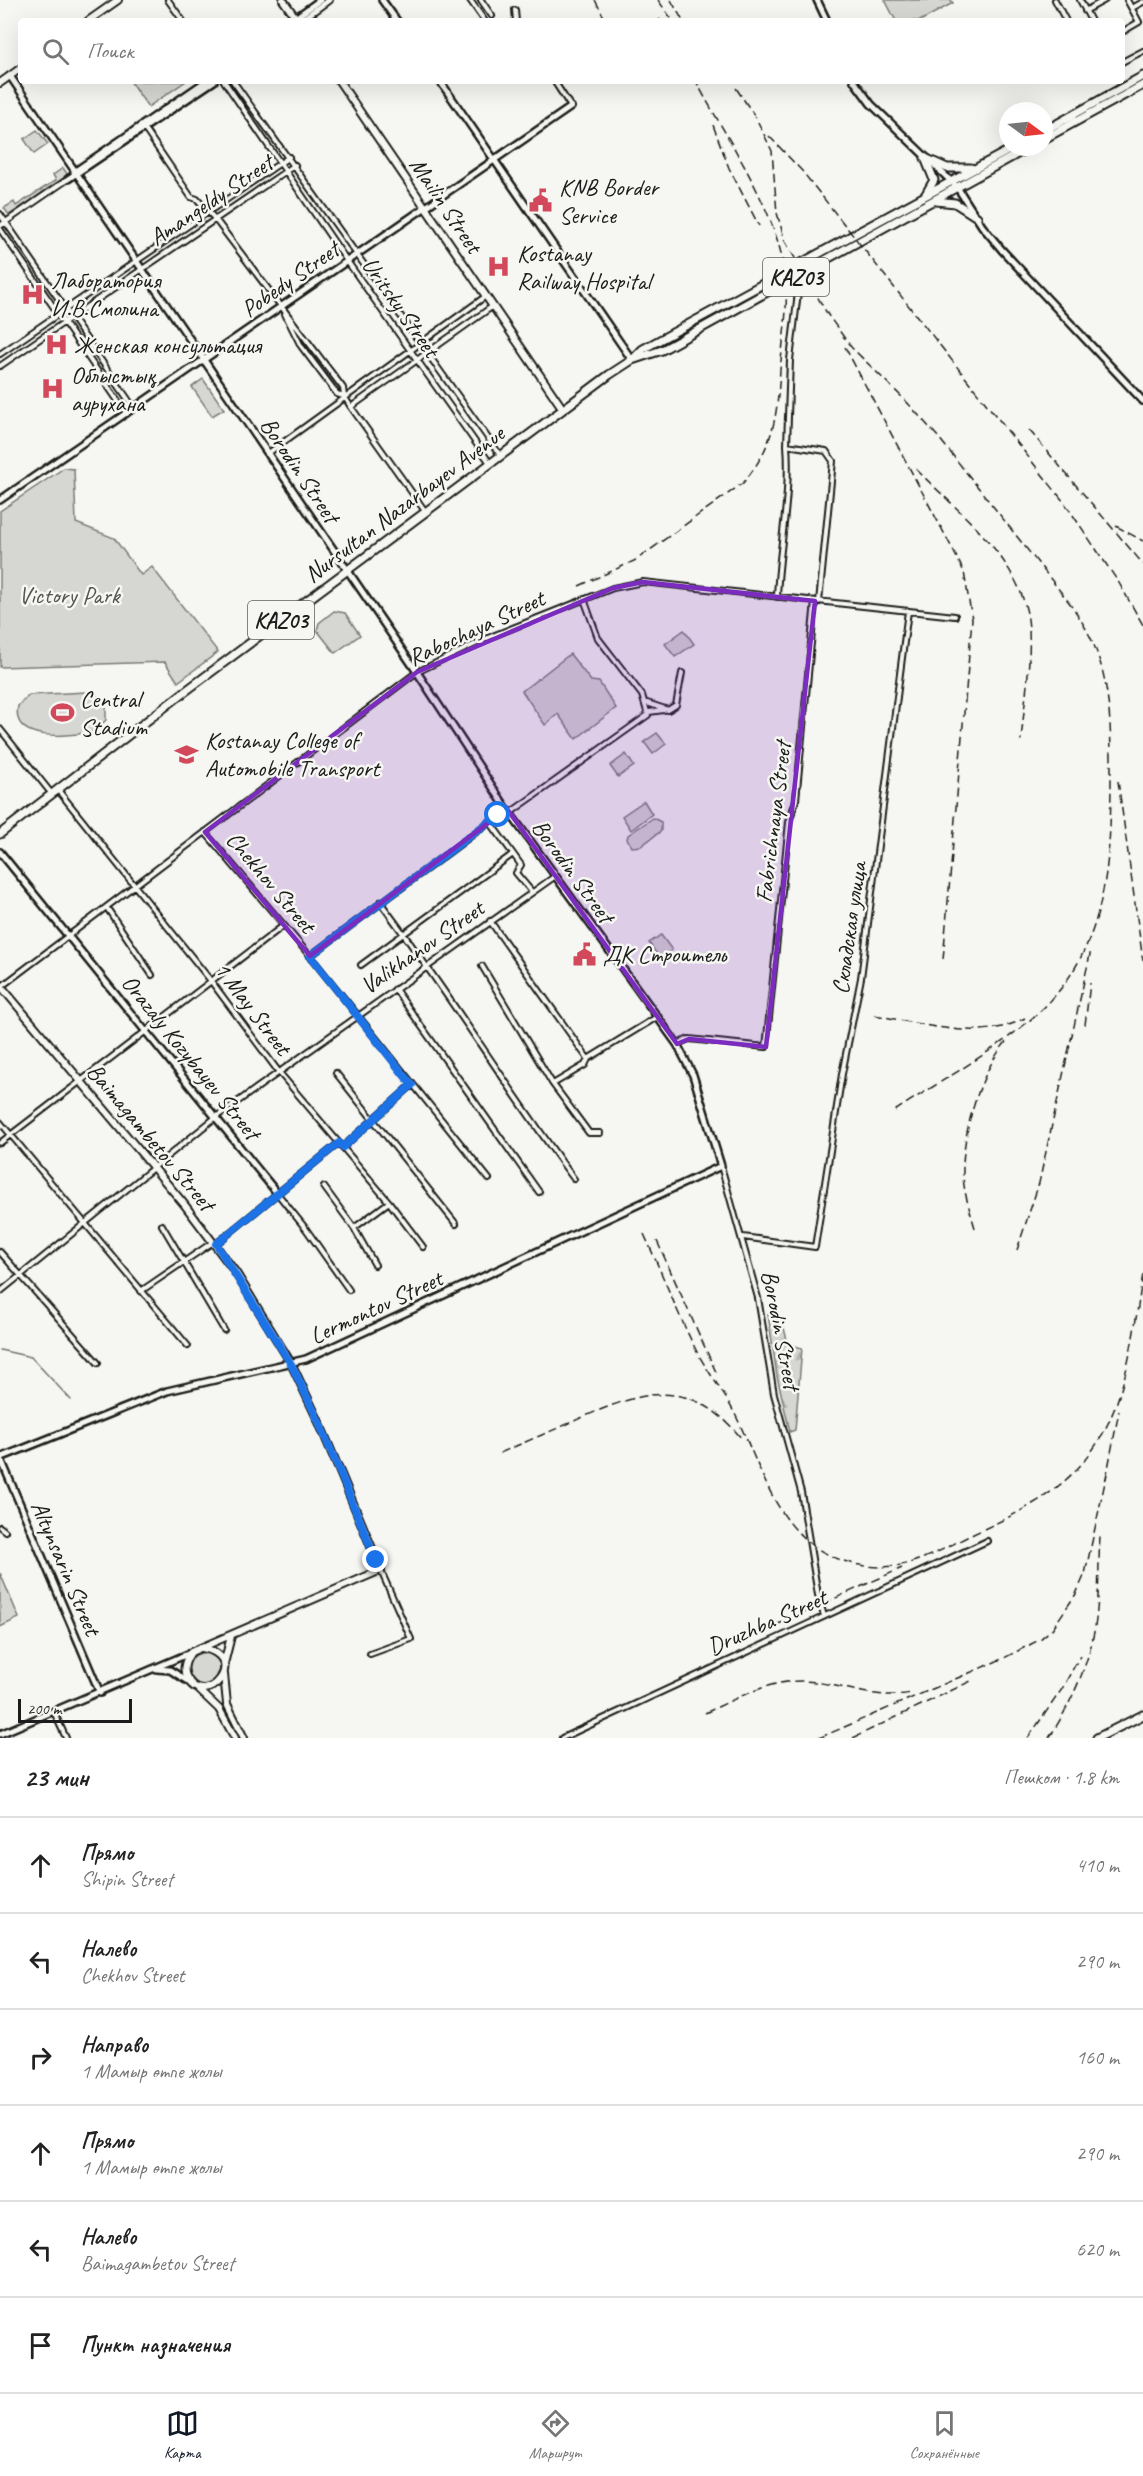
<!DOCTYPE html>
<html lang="ru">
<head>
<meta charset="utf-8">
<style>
  :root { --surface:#fff; --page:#f6f6f6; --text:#222; --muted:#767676; --line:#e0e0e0; --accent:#111827 }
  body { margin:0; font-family:Caveat,sans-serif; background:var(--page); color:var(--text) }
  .compass { position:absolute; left:999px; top:102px; width:54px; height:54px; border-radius:50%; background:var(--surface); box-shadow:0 6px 24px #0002; rotate:105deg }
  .scale { position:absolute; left:18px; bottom:15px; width:114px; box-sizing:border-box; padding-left:6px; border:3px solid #1c1c1c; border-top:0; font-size:16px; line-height:21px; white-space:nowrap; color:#1c1c1c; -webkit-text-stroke:4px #f6f6f2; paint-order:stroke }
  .stop { position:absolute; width:18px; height:18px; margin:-14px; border:4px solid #1a73e8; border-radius:50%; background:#fff }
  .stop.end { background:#1a73e8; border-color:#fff; box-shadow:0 2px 6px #0008 }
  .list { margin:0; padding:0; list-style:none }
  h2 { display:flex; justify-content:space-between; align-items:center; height:78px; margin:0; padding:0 24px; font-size:26px }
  h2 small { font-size:20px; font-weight:400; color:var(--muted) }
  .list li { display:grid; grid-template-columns:39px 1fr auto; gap:18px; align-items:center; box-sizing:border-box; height:96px; padding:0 24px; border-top:2px solid var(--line) }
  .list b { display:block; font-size:22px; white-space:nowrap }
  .list p { margin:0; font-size:20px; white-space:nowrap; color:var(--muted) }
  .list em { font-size:20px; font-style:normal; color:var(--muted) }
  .icon { flex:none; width:33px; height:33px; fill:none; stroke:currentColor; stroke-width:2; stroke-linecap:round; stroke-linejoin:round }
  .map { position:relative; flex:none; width:1143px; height:1738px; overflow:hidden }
  .search { position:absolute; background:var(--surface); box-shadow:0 6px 24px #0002; left:18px; right:18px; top:18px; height:66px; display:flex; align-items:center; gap:15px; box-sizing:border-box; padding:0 21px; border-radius:6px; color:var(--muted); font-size:22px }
  .sheet { height:654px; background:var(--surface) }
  nav { display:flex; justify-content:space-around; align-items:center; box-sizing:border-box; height:84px; border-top:2px solid var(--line); background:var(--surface); font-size:16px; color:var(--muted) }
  nav a { display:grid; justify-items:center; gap:3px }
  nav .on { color:var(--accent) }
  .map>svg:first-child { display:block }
  .green { fill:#d6d6d2; stroke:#797977; stroke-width:1.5 }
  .forest { fill:url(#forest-firs); stroke:#797977; stroke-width:1.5 }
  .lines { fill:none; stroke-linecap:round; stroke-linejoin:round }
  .stream { stroke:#727271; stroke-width:1.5 }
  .minor-casing { stroke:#1c1c1c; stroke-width:8 }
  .tertiary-casing { stroke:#1c1c1c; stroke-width:10 }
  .secondary-casing { stroke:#1c1c1c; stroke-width:10 }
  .primary-casing { stroke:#1c1c1c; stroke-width:11 }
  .trunk-casing { stroke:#1c1c1c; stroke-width:11 }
  .minor { stroke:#f6f6f2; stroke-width:4 }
  .tertiary { stroke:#f6f6f2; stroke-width:5 }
  .secondary { stroke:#f6f6f2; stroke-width:6 }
  .primary { stroke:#f6f6f2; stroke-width:7 }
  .trunk { stroke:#f6f6f2; stroke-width:7 }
  .rail { stroke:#1c1c1c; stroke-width:1.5; stroke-dasharray:9 4.5; stroke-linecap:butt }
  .route { stroke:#1a73e8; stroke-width:8 }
  .marked { fill:#7b2cbf; fill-opacity:0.2; stroke:#7b2cbf; stroke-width:4.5; stroke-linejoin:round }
  .labels { text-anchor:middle; stroke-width:5; stroke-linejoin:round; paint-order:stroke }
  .shield { fill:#f6f6f2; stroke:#5d5d5c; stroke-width:1.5 }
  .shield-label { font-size:22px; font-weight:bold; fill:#1c1c1c }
  .poi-label { font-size:24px; fill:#1c1c1c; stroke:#f6f6f2; text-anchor:start }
  .street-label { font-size:24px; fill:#1c1c1c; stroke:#f6f6f2 }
  .park-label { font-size:24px; fill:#545453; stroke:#f6f6f2 }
</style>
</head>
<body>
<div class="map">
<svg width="1143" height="1738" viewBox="0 0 1143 1738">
  <defs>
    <pattern id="forest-firs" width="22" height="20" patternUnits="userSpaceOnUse" patternTransform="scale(1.5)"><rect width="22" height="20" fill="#d6d6d2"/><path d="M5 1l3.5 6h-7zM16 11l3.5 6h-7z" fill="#b7b7b4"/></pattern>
  </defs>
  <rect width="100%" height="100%" fill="#f6f6f2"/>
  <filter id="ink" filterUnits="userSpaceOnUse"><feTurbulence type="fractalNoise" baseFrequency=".0167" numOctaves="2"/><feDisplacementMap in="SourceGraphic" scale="12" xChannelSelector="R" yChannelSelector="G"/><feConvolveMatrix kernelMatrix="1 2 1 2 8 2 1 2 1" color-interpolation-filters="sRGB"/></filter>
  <g filter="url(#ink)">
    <!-- green -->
    <path class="green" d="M885 0H951L953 3 920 21H896Z
      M130 81H186L148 107Z
      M37 130 48 144 34 154 24 139Z
      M63 168 68 175 9 215 4 208 14 202 16 206 56 180 53 175Z
      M203 379 224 409 212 416 192 387Z
      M64 468 74 469 76 523 114 538 141 575 152 567 218 652 178 682 165 662 0 667V511Z
      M334 611 345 613 360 635 335 653 317 630 319 623Z
      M684 630 694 644 675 657 665 644Z
      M570 654 591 681 599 682 616 708 576 739 558 714 545 725 522 691Z
      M87 692 95 694 106 705V720L95 731C71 736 10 744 18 706L29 695Z
      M657 733 666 744 653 754 644 742Z
      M626 754 634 766 618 777 610 766Z
      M644 801 652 814 631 830 622 816Z
      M653 818 661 822V831L641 846 632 847 627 839 628 835Z
      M661 935 672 950 660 959 649 943Z
      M0 1573 19 1618 0 1627Z
      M188 1669a16 16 0 1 1 32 0a16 16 0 1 1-32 0Z"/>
    <!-- forest -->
    <path class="forest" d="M768 1314H772L784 1328 788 1344 802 1348 795 1430 790 1432 777 1376Z"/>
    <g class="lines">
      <!-- stream -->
      <path class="stream" d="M0 1350 31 1357 71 1400"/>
      <defs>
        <path id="minor" d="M168 0 183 21
          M470 0 484 20
          M481 0 492 16
          M1055 0 1066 21
          M1080 0 1091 21
          M1132 8 1143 2
          M515 10 516 21
          M1085 11 1105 0
          M1122 32 1139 22 1127 0
          M1122 62 1143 51
          M224 81 347 261 490 463
          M233 81 500 455
          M554 81 571 107
          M144 128 191 197 197 199 215 219 343 388 344 396 351 407 425 511
          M0 214 134 408
          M0 226 68 179
          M0 229 127 414
          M800 275 790 360 787 445 826 451 833 461 819 602
          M786 282 795 293
          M285 314 301 346 337 394 343 396
          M0 354 289 157
          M0 366 295 165
          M351 407 493 306
          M267 454 486 296
          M777 597C779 547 791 496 787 445
          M647 703 668 710 676 705 682 673
          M649 712 664 710
          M0 729 51 793
          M58 790 211 981 278 1071 389 1202 423 1247
          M510 813 648 715 642 695 598 638 584 599
          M490 822 521 865 516 873 532 892
          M205 832 310 956 489 1179
          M380 902C448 992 507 1088 574 1179
          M107 908 152 975
          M490 921 588 1059
          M310 956 507 809
          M361 965 513 854
          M482 966 552 1083 589 1133H600
          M2 986 417 672 490 637 613 588 643 582 955 616
          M395 989 539 1192
          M677 1044 689 1039 766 1047 789 822 796 800 815 601
          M336 1073 456 1224
          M553 1084 585 1065 588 1059 657 1017
          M0 1122 188 1346
          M0 1143 283 926
          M343 1147 412 1085
          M721 1166 758 1298 774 1394 801 1492 818 1595 824 1616
          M324 1187 354 1228 375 1265
          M277 1193 306 1229 349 1290
          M162 1225 224 1330
          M354 1228 389 1202
          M743 1237 815 1247 842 1074 861 978 908 611
          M216 1244 339 1143
          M0 1252 98 1363
          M141 1291 213 1242
          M0 1292 216 1117 554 877
          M0 1527 5 1531
          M370 1654 411 1639 381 1571
          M54 1712 66 1738
          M562 1738 987 1541"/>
        <path id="tertiary" d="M382 0 397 21
          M817 0 827 21
          M291 21 320 0
          M300 21 329 0
          M440 81 632 360
          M854 81 871 104 957 187 982 226 1002 250 1143 401
          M74 172 206 81
          M68 179 214 81
          M0 500 571 107
          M0 852 277 1193
          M0 1457 100 1693
          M0 1458 167 1391 306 1359 721 1166 693 1075 677 1044 507 809 417 672 10 76
          M157 1669 170 1670 189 1682
          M0 1734 190 1653"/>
        <path id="secondary" d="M283 0 298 21
          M88 21 118 0
          M339 81 563 409
          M0 83 21 68
          M0 985 184 1204 236 1273 291 1363 319 1422 381 1570 191 1652C185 1661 182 1669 187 1678 205 1712 252 1657 202 1648
          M224 1664 231 1636
          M224 1674 227 1704 244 1738
          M197 1688 219 1709 235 1738"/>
        <path id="primary" d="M1044 131 1143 76
          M1044 139 1143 85
          M925 158 947 168H971
          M925 158 934 180 926 194
          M936 201 955 203 977 217
          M632 360 662 350 1030 147
          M0 834 183 693 609 375 632 360 643 349 1015 147"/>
        <path id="trunk" d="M1097 1738 1143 1715"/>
      </defs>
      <!-- minor casing -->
      <use href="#minor" class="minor-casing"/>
      <!-- tertiary casing -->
      <use href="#tertiary" class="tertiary-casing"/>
      <!-- secondary casing -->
      <use href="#secondary" class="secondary-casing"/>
      <!-- primary casing -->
      <use href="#primary" class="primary-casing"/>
      <!-- trunk casing -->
      <use href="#trunk" class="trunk-casing"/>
      <!-- minor -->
      <use href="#minor" class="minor"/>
      <!-- tertiary -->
      <use href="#tertiary" class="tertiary"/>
      <!-- secondary -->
      <use href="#secondary" class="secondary"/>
      <!-- primary -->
      <use href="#primary" class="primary"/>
      <!-- trunk -->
      <use href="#trunk" class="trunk"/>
      <!-- rail -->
      <path class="rail" d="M595 0 606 21
        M658 0 673 21
        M671 0 683 21
        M659 19 661 21
        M736 88 756 118 772 151 777 213 785 241 828 315 851 347 905 400 939 438 1072 606C1083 623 1093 639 1099 659 1110 692 1111 732 1111 767 1111 845 1110 929 1058 992 1022 1037 943 1079 893 1112
        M713 125 729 168 759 226
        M769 136 802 171 1064 502 1119 583 1143 625
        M845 347 952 548 964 572 972 619 943 960
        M1029 430 1143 564
        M916 469C960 514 1027 563 1029 631 1031 667 1024 705 1021 741
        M1116 526 1143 541
        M579 586 636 560 743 483C774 446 777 417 780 370 783 339 789 305 785 274 776 207 727 140 696 81
        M1118 781 1143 961
        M874 1015C921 1023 980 1043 1025 1018
        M1085 1025 1090 983
        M975 1228C970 1210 963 1191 963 1173 962 1133 980 1072 1006 1042
        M644 1234C662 1273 678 1315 698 1354 710 1375 725 1394 736 1416 756 1457 771 1510 807 1541 831 1561 865 1570 896 1566 921 1562 945 1548 967 1537 1022 1511 1070 1491 1102 1435 1129 1387 1134 1328 1143 1274
        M657 1241 716 1372
        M1017 1250 1039 1183 1091 950
        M500 1453C527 1441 554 1430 581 1418 645 1390 691 1376 742 1439
        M1106 1479 1119 1411
        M774 1626 902 1568
        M705 1713C740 1697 775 1676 815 1682 849 1687 876 1700 911 1693
        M819 1738 1004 1658 1039 1640 1052 1629 1076 1594 1085 1574 1107 1473
        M853 1738 973 1680
        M1028 1738 1062 1689 1080 1656
        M1049 1738C1069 1707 1087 1669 1094 1632 1100 1601 1098 1567 1100 1536"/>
    </g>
  </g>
  <g class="lines" filter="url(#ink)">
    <!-- route -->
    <path class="route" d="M376 1560 319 1422 291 1364 216 1244 339 1143 343 1147 412 1085 310 956 498 815"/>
  </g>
  <!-- marked area -->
  <path class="marked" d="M643 582 815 601 766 1047 689 1039 677 1044 507 809 310 956 205 832 417 672 613 588Z"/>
  <!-- icons -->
  <defs>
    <symbol id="civic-bare" viewBox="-9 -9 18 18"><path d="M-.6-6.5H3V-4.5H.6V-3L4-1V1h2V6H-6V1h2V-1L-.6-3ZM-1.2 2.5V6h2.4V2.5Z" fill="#d1495b" stroke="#f6f6f2" stroke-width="2.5" paint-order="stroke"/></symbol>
    <symbol id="hospital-bare" viewBox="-9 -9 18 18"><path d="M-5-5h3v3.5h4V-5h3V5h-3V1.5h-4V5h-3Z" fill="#d1495b" stroke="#f6f6f2" stroke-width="2.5" paint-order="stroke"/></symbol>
    <symbol id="stadium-bare" viewBox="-9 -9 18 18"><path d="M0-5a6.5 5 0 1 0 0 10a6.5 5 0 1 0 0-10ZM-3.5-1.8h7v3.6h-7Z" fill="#d1495b" stroke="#f6f6f2" stroke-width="2.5" paint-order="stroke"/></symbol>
    <symbol id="university-bare" viewBox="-9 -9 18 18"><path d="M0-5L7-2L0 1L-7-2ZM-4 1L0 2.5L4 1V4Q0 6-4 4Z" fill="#d1495b" stroke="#f6f6f2" stroke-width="2.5" paint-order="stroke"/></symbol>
  </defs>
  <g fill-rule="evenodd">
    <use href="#civic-bare" x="524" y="184" width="33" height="33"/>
    <use href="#hospital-bare" x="482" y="250" width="33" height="33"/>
    <use href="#hospital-bare" x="16" y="278" width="33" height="33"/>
    <use href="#hospital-bare" x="40" y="328" width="33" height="33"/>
    <use href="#hospital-bare" x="36" y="372" width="33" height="33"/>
    <use href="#stadium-bare" x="46" y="696" width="33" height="33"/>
    <use href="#university-bare" x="170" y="738" width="33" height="33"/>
    <use href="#civic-bare" x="568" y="938" width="33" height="33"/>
  </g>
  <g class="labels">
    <!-- shield labels -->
    <g class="shield">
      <rect x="763" y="258" width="66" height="38" rx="4.5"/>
      <rect x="248" y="601" width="66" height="38" rx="4.5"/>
    </g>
    <g class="shield-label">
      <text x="796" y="285">KАZ03</text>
      <text x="281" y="628">KАZ03</text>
    </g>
    <!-- poi labels -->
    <g class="poi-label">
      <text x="559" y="195">KNB Border<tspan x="559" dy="28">Service</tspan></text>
      <text x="517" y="261">Kostanay<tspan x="517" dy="28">Railway Hospital</tspan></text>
      <text x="51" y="288">Лаборатория<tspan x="51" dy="28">И.В.Смолина</tspan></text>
      <text x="74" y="353">Женская консультация</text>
      <text x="71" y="383">Облыстық<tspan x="71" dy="28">аурухана</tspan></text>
      <text x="80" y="707">Central<tspan x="80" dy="28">Stadium</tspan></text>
      <text x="205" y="748">Kostanay College of<tspan x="205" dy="28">Automobile Transport</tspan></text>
      <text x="603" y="962">ДК Строитель</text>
    </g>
    <!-- street labels -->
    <g class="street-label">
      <text transform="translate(211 200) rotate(-34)" y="8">Amangeldy Street</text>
      <text transform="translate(446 205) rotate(56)" y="8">Mailin Street</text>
      <text transform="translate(290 279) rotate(-35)" y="8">Pobedy Street</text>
      <text transform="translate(401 307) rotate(55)" y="8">Uritsky Street</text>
      <text transform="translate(300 470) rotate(56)" y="8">Borodin Street</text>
      <text transform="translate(404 504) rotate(-37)" y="8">Nursultan Nazarbayev Avenue</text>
      <text transform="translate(476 628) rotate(-25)" y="8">Rabochaya Street</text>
      <text transform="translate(773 822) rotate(-83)" y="8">Fabrichnaya Street</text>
      <text transform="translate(573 871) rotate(54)" y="8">Borodin Street</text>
      <text transform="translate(271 882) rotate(50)" y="8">Chekhov Street</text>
      <text transform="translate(849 928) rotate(-82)" y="8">Складская улица</text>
      <text transform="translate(422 947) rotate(-35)" y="8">Valikhanov Street</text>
      <text transform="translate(253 1008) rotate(53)" y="8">1 May Street</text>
      <text transform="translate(191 1057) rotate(51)" y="8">Orazaly Kozybayev Street</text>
      <text transform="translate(151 1137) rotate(50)" y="8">Baimagambetov Street</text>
      <text transform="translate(376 1307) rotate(-25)" y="8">Lermontov Street</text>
      <text transform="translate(781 1330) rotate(79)" y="8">Borodin Street</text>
      <text transform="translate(66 1568) rotate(67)" y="8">Altynsarin Street</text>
      <text transform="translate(767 1622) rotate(-24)" y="8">Druzhba Street</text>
    </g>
    <!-- park labels -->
    <g class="park-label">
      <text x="69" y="603">Victory Park</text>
    </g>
  </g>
</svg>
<svg class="compass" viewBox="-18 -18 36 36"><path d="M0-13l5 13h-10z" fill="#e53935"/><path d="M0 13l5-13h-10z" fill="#767676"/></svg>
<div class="scale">200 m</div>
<div class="stop" style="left:498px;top:815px"></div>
<div class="stop end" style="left:376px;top:1560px"></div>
<div class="search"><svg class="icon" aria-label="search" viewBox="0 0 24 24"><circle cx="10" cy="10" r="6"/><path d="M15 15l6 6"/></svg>Поиск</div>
</div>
<section class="sheet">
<h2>23 мин<small>Пешком · 1.8 km</small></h2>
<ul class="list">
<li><svg class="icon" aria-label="ahead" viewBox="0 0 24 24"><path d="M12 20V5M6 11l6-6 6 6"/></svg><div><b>Прямо</b><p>Shipin Street</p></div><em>410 m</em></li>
<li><svg class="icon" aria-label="left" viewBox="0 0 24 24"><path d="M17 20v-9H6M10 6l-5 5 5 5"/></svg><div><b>Налево</b><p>Chekhov Street</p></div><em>290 m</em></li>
<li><svg class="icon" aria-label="right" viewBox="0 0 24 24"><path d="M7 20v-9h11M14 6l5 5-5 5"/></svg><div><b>Направо</b><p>1 Мамыр өтпе жолы</p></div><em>160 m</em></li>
<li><svg class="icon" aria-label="ahead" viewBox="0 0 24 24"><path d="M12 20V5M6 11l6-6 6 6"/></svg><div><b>Прямо</b><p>1 Мамыр өтпе жолы</p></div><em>290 m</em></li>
<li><svg class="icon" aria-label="left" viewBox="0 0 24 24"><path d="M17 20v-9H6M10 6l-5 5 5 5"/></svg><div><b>Налево</b><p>Baimagambetov Street</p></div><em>620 m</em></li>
<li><svg class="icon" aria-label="arrive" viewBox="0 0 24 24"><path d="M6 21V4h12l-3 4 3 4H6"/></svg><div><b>Пункт назначения</b></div></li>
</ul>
</section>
<nav>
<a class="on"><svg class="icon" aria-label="map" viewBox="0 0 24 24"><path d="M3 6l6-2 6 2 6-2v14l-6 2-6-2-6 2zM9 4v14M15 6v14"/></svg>Карта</a>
<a><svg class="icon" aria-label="directions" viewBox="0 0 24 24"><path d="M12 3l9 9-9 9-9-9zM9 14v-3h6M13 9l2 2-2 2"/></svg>Маршрут</a>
<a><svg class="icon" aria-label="saved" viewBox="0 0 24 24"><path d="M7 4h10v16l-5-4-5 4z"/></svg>Сохранённые</a>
</nav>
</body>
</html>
